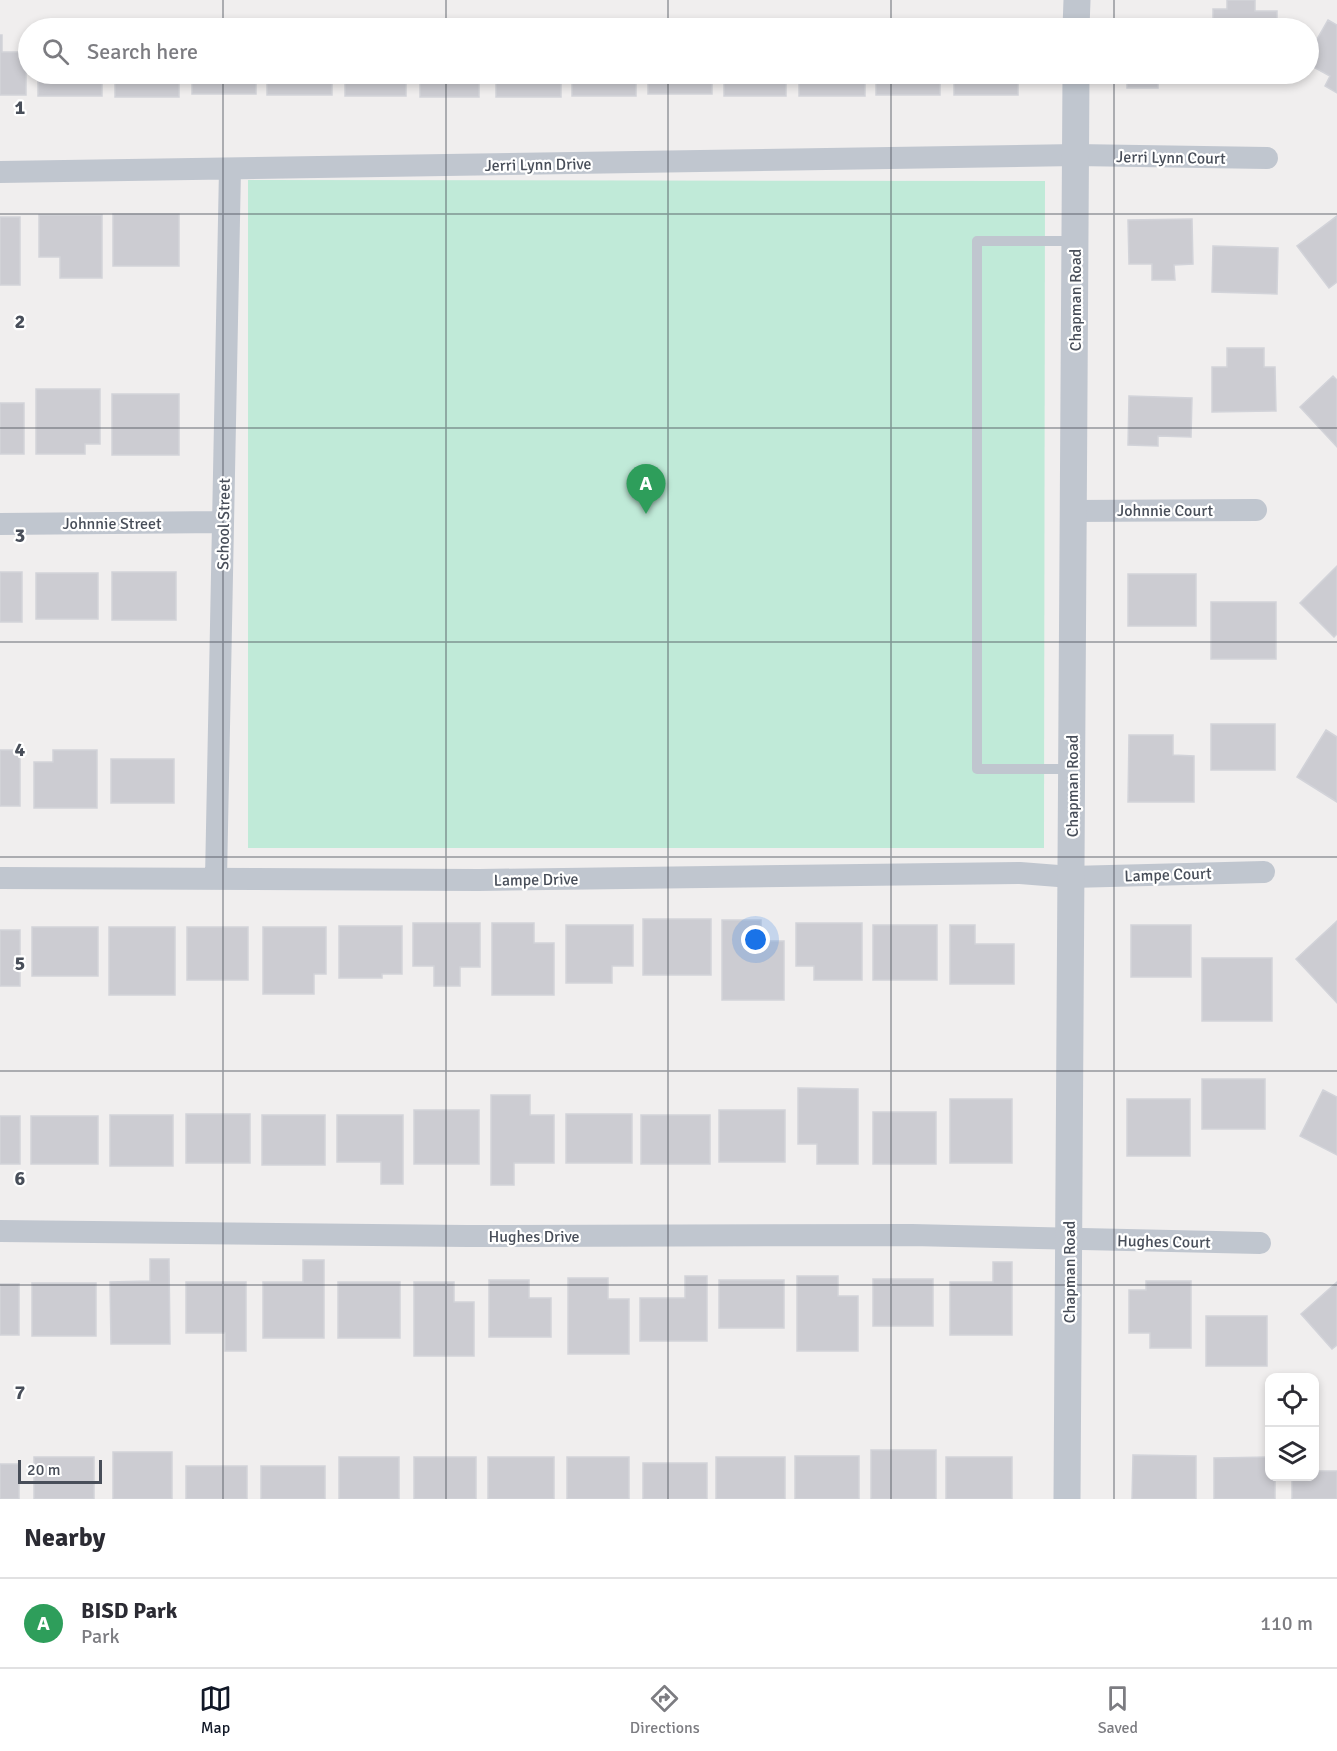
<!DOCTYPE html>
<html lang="en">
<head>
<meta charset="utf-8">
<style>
  :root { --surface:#fff; --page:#f7f7f7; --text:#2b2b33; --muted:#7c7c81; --line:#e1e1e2; --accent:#111827 }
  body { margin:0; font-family:Signika,sans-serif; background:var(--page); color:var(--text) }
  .controls { position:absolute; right:18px; bottom:18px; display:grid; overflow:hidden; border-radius:12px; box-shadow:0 3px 9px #0003 }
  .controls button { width:54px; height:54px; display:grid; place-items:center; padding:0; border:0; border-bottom:2px solid var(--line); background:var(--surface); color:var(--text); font:30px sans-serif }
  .scale { position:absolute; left:18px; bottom:15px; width:84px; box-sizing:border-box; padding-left:6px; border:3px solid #484e59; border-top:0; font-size:16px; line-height:21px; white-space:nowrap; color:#484e59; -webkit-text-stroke:4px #fff; paint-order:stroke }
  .you { position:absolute; left:756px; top:940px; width:21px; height:21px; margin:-15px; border:4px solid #fff; border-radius:50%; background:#1a73e8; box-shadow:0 0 0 9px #1a73e833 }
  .badge { display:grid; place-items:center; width:39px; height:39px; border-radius:50%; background:var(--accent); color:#fff; font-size:20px; font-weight:700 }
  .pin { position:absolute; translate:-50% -50px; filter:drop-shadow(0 2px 3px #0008) }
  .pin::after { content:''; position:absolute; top:32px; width:21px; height:18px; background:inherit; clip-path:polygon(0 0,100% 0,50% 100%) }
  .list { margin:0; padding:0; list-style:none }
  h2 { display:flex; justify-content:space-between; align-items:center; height:78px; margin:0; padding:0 24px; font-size:26px }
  h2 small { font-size:20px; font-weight:400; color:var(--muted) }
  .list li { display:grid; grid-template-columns:39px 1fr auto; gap:18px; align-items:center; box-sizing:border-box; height:90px; padding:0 24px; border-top:2px solid var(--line) }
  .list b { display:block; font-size:22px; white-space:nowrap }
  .list p { margin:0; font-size:20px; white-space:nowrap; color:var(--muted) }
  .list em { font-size:20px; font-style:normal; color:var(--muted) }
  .icon { flex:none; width:33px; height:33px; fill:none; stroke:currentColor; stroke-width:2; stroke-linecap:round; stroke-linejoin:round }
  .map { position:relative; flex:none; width:1337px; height:1499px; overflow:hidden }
  .search { position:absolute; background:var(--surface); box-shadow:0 3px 9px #0003; left:18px; right:18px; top:18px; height:66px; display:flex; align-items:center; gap:15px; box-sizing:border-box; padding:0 21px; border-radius:33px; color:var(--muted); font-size:22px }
  .sheet { height:168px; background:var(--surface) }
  nav { display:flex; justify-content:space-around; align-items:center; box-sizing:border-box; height:84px; border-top:2px solid var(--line); background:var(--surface); font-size:16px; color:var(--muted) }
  nav a { display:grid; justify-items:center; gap:3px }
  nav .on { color:var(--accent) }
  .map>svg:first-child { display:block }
  .green { fill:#c0ead8 }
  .building { fill:#ccccd2; stroke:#d2d3d9; stroke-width:1.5 }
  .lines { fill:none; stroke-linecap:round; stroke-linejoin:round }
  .service { stroke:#c0c6cf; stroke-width:10 }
  .minor { stroke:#c0c6cf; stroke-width:22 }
  .tertiary { stroke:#c0c6cf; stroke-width:27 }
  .grid { fill:none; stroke:#484e59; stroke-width:1.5; stroke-opacity:0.55 }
  .labels { text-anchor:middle; stroke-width:4.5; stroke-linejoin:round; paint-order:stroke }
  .street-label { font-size:16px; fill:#484e59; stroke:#fff }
  .grid-label { font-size:20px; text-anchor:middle; font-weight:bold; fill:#484e59; stroke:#fff; stroke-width:4.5; stroke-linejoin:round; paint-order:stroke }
</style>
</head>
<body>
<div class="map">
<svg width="1337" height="1499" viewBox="0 0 1337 1499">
  <rect width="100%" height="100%" fill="#f0eeee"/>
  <!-- green -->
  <path class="green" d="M248 180 1045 181 1044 848H248Z"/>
  <!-- building -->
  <path class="building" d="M1227 0H1255V11H1277V28H1213V9H1227Z
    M1128 20 1194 21 1193 28H1128Z
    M1328 20 1337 25V93L1325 86 1330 76 1308 64V55Z
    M38 26H80V28H38Z
    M0 35H2V52H26V95H0Z
    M38 74H102V96H38Z
    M115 74H179V97H115Z
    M192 74H256V94H192Z
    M267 74H332V95H267Z
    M345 74H406V96H345Z
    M420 74H479V97H420Z
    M496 74H561V97H496Z
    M572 74H636V96H572Z
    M648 74H712V94H648Z
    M724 74H786V96H724Z
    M799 74H865V96H799Z
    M876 74H940V95H876Z
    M954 74H1018V95H954Z
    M1127 74H1158V88H1127Z
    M113 214H179V266H113Z
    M39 215H102V278H60V257H39Z
    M1337 216V282L1329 288 1297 246Z
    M0 217H20V285H0Z
    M1192 219 1193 264 1174 265 1175 280H1152V264H1129L1128 220Z
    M1213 246 1278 248 1277 294 1212 292Z
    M1227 348H1264V367H1275L1276 411 1212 412V367H1227Z
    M1333 376 1337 380V447L1300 407Z
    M36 389H100V444H85V454H36Z
    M112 394H179V455H112Z
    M1129 396 1192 398 1191 437 1158 436V446L1128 445Z
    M0 403H24V454H0Z
    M1337 566V634L1334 637 1300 603Z
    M0 572H22V622H0Z
    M112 572H176V620H112Z
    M36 573H98V619H36Z
    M1128 574H1196V626H1128Z
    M1211 602H1276V659H1211Z
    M1211 724H1275V770H1211Z
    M1326 730 1337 737V802L1297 777Z
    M1129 735H1173V755L1194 756V802H1128Z
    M0 750H20V806H0Z
    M53 750H97V808H34V762H53Z
    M111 759H174V803H111Z
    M643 919H711V975H643Z
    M722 920H761V941H784V1000H722Z
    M1337 921V1003L1296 959Z
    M413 923H480V967H460V986H434V966H413Z
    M492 923H534V943H554V995H492Z
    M796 923H862V980H814V966H796Z
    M566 925H633V966H612V983H566Z
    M873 925H937V980H873Z
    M950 925H975V944H1014V984H950Z
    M1131 925H1191V977H1131Z
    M339 926H402V974H382V978H339Z
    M32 927H98V976H32Z
    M109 927H175V995H109Z
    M187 927H248V980H187Z
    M263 927H326V974H314V994H263Z
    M0 930H20V986H0Z
    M1202 958H1272V1021H1202Z
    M1202 1079H1265V1129H1202Z
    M798 1088 858 1089V1164H817V1144H798Z
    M1323 1090 1337 1097V1155L1300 1136Z
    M491 1095H530V1115H554V1163H514V1185H491Z
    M950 1099H1012V1163H950Z
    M1127 1099H1190V1156H1127Z
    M414 1110H479V1164H414Z
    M719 1110H785V1162H719Z
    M873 1112H936V1164H873Z
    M186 1114H250V1163H186Z
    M566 1114H632V1163H566Z
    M110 1115H173V1166H110Z
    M262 1115H325V1165H262Z
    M337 1115H403V1184H381V1162H337Z
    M641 1115H710V1164H641Z
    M0 1116H20V1164H0Z
    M31 1116H98V1164H31Z
    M150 1259H169L170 1344H111L110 1282 150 1281Z
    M303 1260H324V1338H263V1282H303Z
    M993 1262H1012V1335H950V1282H993Z
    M685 1276H707V1341H640V1298H685Z
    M797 1276H838V1296H858V1351H797Z
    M568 1278H608V1299H629V1354H568Z
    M873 1279H933V1326H873Z
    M489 1280H529V1298H551V1337H489Z
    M719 1280H784V1328H719Z
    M1146 1281H1191V1348H1150V1333H1129V1290H1146Z
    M186 1282H246V1351H225V1333H186Z
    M338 1282H400V1338H338Z
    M414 1282H454V1302H474V1356H414Z
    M1337 1282V1345L1332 1349 1301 1314Z
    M32 1283H96V1336H32Z
    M0 1284H19V1335H0Z
    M1206 1316H1267V1366H1206Z
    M871 1450H936V1499H871Z
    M113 1452H172V1499H113Z
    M1133 1455 1196 1456V1499H1132Z
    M795 1456H859V1499H795Z
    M34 1457H94V1499H34Z
    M339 1457H399V1499H339Z
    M414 1457H476V1499H414Z
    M488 1457H554V1499H488Z
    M567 1457H629V1499H567Z
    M716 1457H785V1499H716Z
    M946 1457H1012V1499H946Z
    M1270 1457V1476H1275V1499H1214V1458Z
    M643 1463H707V1499H643Z
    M0 1464H19V1499H0Z
    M186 1466H247V1499H186Z
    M261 1466H325V1499H261Z
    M1314 1471H1337V1499H1292V1476H1314Z"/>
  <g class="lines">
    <!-- service -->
    <path class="service" d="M1072 769H977V241H1074"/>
    <!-- minor -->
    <path class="minor" d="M0 172 1076 155 1267 158
      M1073 511 1256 510
      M0 524 223 522
      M0 878 479 880 1020 873 1071 877 1264 872
      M216 879 230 169
      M0 1231 467 1236 912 1235 1260 1243"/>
    <!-- tertiary -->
    <path class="tertiary" d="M1076 28 1077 0
      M1067 1499 1076 74"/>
  </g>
  <!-- grid -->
  <path class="grid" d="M223 0V28M446 0V28M668 0V28M891 0V28M1114 0V28M223 74V1499M446 74V1499M668 74V1499M891 74V1499M1114 74V1499M0 214H1337M0 428H1337M0 642H1337M0 857H1337M0 1071H1337M0 1285H1337"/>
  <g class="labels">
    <!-- street labels -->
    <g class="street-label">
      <text transform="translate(1171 157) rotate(1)" y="6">Jerri Lynn Court</text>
      <text transform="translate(538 164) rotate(-1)" y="6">Jerri Lynn Drive</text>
      <text transform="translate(1075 300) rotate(-90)" y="6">Chapman Road</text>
      <text x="1165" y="516">Johnnie Court</text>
      <text x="112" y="529">Johnnie Street</text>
      <text transform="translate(223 524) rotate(-89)" y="6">School Street</text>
      <text transform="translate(1072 786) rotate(-90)" y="6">Chapman Road</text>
      <text transform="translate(1168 874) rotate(-2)" y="6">Lampe Court</text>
      <text transform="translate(536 879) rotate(-1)" y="6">Lampe Drive</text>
      <text x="534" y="1242">Hughes Drive</text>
      <text transform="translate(1164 1241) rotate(1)" y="6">Hughes Court</text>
      <text transform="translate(1069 1272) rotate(-90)" y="6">Chapman Road</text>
    </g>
  </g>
  <g class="grid-label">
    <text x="20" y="114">1</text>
    <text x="20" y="328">2</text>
    <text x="20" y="542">3</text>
    <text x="20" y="756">4</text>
    <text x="20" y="970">5</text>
    <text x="20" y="1185">6</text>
    <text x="20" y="1399">7</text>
  </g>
</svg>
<div class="controls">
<button><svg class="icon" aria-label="locate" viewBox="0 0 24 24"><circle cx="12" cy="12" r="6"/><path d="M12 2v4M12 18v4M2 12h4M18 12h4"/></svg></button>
<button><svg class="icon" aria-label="layers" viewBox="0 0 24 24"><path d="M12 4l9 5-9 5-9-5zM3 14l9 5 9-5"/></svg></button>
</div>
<div class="scale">20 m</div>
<div class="you"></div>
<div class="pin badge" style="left:646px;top:514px;background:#2e9e5b">A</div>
<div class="search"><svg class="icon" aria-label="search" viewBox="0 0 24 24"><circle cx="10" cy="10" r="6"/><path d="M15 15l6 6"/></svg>Search here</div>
</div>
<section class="sheet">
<h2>Nearby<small></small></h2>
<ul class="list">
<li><span class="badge" style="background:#2e9e5b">A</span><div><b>BISD Park</b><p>Park</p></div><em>110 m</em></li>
</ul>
</section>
<nav>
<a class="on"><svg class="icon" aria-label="map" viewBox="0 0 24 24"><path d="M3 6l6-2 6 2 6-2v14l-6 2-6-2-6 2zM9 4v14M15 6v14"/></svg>Map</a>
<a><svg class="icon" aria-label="directions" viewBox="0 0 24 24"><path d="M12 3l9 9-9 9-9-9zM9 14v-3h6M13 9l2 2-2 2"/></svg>Directions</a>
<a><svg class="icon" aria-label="saved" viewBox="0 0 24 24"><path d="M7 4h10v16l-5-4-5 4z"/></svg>Saved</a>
</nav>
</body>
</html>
